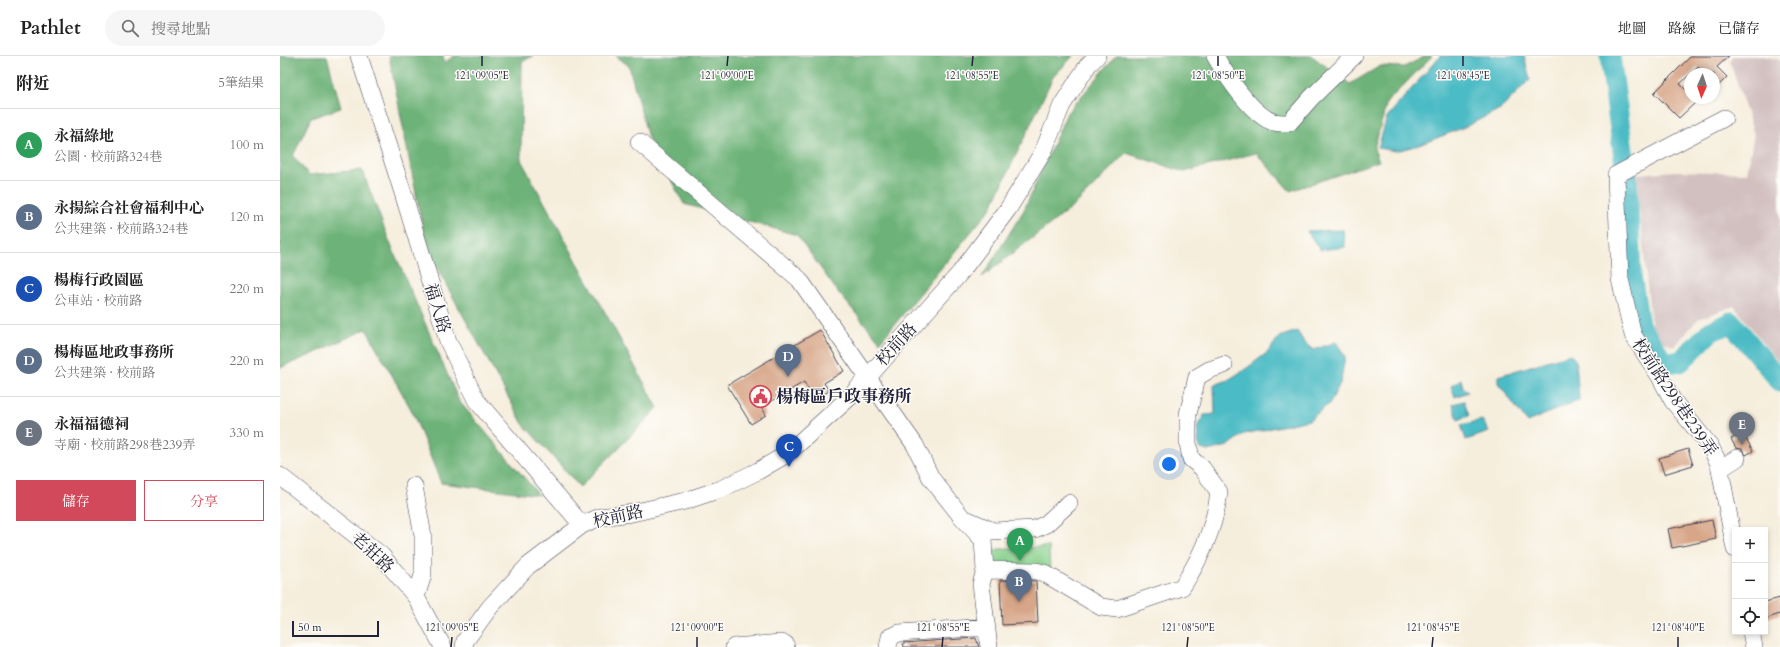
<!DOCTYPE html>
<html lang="zh-TW">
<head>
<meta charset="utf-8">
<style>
  :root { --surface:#fff; --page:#f6f6f6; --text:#222; --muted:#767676; --line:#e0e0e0; --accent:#d1495b }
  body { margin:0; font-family:Cardo,"Noto Serif TC",serif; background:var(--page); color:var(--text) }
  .controls { position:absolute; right:12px; bottom:12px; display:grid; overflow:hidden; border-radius:0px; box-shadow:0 2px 6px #0003 }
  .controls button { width:36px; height:36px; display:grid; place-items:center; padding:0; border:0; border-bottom:1px solid var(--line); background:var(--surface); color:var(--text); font:20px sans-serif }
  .compass { position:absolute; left:1404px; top:12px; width:36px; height:36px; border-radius:50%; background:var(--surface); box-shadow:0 2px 6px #0003; rotate:183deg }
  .scale { position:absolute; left:12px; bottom:10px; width:87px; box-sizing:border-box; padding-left:4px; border:2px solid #22223b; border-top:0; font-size:11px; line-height:14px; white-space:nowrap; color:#22223b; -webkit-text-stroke:3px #fdfcf7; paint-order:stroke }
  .you { position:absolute; left:889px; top:408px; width:14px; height:14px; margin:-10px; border:3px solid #fff; border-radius:50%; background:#1a73e8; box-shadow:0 0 0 6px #1a73e833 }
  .badge { display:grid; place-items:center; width:26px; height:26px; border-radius:50%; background:var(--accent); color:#fff; font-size:13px; font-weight:700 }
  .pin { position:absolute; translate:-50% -33px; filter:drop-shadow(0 1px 2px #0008) }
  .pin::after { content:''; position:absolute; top:21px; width:14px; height:12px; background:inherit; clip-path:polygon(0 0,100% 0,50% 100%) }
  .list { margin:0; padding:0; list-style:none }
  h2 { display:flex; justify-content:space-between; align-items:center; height:52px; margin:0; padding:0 16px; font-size:17px }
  h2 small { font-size:13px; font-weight:400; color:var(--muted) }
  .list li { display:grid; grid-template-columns:26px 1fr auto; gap:12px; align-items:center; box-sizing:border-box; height:72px; padding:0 16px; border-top:1px solid var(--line) }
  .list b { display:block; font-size:15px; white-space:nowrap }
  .list p { margin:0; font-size:13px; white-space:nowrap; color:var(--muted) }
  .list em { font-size:13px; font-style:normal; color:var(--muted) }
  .actions { display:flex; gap:8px; padding:12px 16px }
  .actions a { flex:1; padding:9px 0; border:1px solid var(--accent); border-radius:0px; text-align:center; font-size:14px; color:var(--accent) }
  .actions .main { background:var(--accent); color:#fff }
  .icon { flex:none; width:22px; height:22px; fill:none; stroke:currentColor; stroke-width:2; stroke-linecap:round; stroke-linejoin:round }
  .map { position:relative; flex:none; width:1500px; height:591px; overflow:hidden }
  header { display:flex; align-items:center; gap:24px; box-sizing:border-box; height:56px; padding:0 20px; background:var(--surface); border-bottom:1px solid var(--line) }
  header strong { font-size:19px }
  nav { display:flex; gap:22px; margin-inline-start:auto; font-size:14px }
  .search { width:280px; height:36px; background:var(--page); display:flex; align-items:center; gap:10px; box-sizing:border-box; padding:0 14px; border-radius:22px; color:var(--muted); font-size:15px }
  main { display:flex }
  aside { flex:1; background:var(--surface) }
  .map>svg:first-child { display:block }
  .industrial { fill:#d2bfc0 }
  .green { fill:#87d08c; stroke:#547964 }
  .forest { fill:#6db278; stroke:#486a5a }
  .water { fill:#4cbbc5; stroke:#376e80 }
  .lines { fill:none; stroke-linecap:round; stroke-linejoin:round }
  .river { stroke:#4cbbc5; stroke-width:21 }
  .building { fill:#d7a587 }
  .minor-casing { stroke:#424153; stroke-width:18 }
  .minor { stroke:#fff; stroke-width:17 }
  .ticks { fill:none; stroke:#22223b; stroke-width:1.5 }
  .labels { text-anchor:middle; stroke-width:3; stroke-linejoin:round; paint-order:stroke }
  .street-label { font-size:17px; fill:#22223b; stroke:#fdfcf7 }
  .poi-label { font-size:17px; font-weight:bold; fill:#22223b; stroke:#fdfcf7; text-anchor:start }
  .ticks-label { font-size:10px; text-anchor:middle; fill:#22223b; stroke:#fdfcf7; stroke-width:3; stroke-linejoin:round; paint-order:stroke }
</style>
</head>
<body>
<header>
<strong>Pathlet</strong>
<div class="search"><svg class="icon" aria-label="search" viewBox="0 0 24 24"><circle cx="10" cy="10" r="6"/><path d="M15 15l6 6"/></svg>搜尋地點</div>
<nav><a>地圖</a><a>路線</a><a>已儲存</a></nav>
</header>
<main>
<aside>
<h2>附近<small>5筆結果</small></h2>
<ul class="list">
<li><span class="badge" style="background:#2e9e5b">A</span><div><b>永福綠地</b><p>公園 · 校前路324巷</p></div><em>100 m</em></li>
<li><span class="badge" style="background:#5c6f8a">B</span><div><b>永揚綜合社會福利中心</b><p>公共建築 · 校前路324巷</p></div><em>120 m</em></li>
<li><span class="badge" style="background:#1a4fb4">C</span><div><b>楊梅行政園區</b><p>公車站 · 校前路</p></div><em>220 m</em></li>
<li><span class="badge" style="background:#5c6f8a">D</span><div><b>楊梅區地政事務所</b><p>公共建築 · 校前路</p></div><em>220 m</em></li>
<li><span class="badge" style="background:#6b7280">E</span><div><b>永福福德祠</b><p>寺廟 · 校前路298巷239弄</p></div><em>330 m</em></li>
</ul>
<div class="actions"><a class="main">儲存</a><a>分享</a></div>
</aside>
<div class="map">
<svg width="1500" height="591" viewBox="0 0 1500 591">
  <rect width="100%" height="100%" fill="#fdfcf7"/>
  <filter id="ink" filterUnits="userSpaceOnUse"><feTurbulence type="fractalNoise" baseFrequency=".025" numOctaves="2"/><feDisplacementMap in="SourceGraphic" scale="8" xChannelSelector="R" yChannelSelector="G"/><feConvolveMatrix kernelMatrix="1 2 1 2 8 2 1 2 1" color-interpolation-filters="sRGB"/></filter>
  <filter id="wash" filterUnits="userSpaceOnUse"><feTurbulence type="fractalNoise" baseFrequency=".012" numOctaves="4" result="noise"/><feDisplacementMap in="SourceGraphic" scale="16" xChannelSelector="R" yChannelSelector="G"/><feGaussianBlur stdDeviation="0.9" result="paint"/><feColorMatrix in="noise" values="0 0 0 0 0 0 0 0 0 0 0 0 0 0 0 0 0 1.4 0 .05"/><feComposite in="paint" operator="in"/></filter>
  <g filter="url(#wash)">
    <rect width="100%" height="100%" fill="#f6eedd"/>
    <!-- industrial -->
    <path class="industrial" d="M1453 0H1483L1500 4V308L1454 250 1418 263 1394 291 1375 282 1370 259 1356 118 1395 115 1467 117 1474 78 1450 6Z"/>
    <!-- green -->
    <path class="green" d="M769 491 770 517H717L705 495 727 492Z"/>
    <!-- forest -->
    <path class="forest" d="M0 0H47L61 52 31 62 13 100 29 119 82 114 110 187 179 345 259 439 161 427 132 355 86 273 33 298 0 312Z
      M109 0H163L164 7 174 0H253L242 6 241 104 378 352 300 431 243 368 147 194Z
      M336 0H793L773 21 711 152 600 286 557 235 517 179 404 148 368 82 349 10Z
      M836 0H1032L1070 28 1100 10 1124 11 1146 0H1152L1107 46 1094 93 1099 105 1010 135 976 97 904 116 846 97 795 149 702 221 744 154 787 57Z"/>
    <!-- water -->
    <path class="water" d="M1160 0H1244L1250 23 1222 52 1185 71 1139 89 1116 95 1098 92 1107 61Z
      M1063 174 1065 191 1040 194 1027 175Z
      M1017 275 1024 286 1033 294 1056 286 1065 300 1061 325 1050 347 1029 364 964 378 948 390 927 395 919 392 917 371 924 359 935 358 934 329 948 324 967 312 988 296 999 281Z
      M1290 298 1296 305 1299 344 1247 366 1218 327V320Z
      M1181 323 1183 331 1188 336 1175 341 1171 330Z
      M1184 345 1189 360 1178 364 1173 348Z
      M1202 364 1209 376 1186 384 1181 369Z"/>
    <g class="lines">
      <!-- river -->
      <path class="river" d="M1330 0 1347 124 1351 219 1359 269 1382 303 1390 306H1400L1430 276 1451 266 1500 325"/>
    </g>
    <g id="blocks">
      <!-- building -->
      <path class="building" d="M1411 0H1449L1437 11 1447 21 1434 34V18H1425L1418 11 1400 28 1410 38V42H1414L1417 45 1399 62 1374 37Z
        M540 274 564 315 544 327 549 335 534 344 524 326 482 351 486 359 471 368 447 329Z
        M1463 377 1473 395 1466 399 1462 393 1456 392 1451 383Z
        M1408 393 1413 409 1384 418 1379 402Z
        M1432 464 1436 483 1392 492 1388 473Z
        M720 524 756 525 758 567 722 569Z
        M1500 542V558L1485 563V546Z
        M696 582 699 591H624L623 587Z"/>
    </g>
  </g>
  <g filter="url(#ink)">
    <use href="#blocks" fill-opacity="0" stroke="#424153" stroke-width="1"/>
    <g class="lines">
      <defs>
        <path id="minor" d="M79 0 123 137 168 285 196 344 302 469
          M935 0C946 19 971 58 993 66 997 67 1004 67 1009 67L1031 42 1074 0
          M1444 62 1336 119 1340 223 1353 279 1379 319 1393 345 1430 390 1439 408 1455 493
          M359 86 519 223 635 389 651 422 681 460 703 484 705 514 756 515 764 517 821 551 837 553 902 531C921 502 935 470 939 436L922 412 911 403 908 387V358L917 321 929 314 944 309
          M1440 413 1457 402
          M0 420 101 499 136 541 163 591
          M134 430 143 480V519L136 541
          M688 464 713 475 755 473 766 468 789 447
          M705 514 701 528 709 591
          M1471 576 1474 591
          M184 591 185 585 210 551 248 510 302 469 320 461 352 457 405 445 441 433 478 415 507 398 572 339 680 217 728 153 763 96 782 49 808 9 817 0
          M454 591 501 587 505 588 506 591
          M608 591 610 581 619 577 707 571"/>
      </defs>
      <!-- minor casing -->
      <use href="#minor" class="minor-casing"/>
      <!-- minor -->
      <use href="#minor" class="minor"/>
    </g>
  </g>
  <!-- ticks -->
  <path class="ticks" d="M202 10V0M447 10 448 0M692 10 693 0M938 10V0M1183 10V0M171 591 172 581M417 591V581M662 591 663 581M907 591 908 581M1152 591 1153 581M1398 591V581"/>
  <!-- icons -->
  <defs>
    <symbol id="civic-ring" viewBox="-11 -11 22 22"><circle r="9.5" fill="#fdfcf7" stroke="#d1495b" stroke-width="1.5"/><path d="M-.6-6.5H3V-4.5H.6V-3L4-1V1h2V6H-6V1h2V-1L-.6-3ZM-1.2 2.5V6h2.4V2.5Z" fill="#d1495b"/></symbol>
  </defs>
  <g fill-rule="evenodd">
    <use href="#civic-ring" x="468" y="328" width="25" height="25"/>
  </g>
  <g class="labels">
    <!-- street labels -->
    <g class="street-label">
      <text transform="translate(158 252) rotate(73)" y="6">福人路</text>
      <text transform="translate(616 288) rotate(-48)" y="6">校前路</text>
      <text transform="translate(1395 341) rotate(56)" y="6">校前路298巷239弄</text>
      <text transform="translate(338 460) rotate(-13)" y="6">校前路</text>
      <text transform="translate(93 496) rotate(43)" y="6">老莊路</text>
    </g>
    <!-- poi labels -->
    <g class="poi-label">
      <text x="496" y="346">楊梅區戶政事務所</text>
    </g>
  </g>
  <g class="ticks-label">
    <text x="202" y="23">121°09'05"E</text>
    <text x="447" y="23">121°09'00"E</text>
    <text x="692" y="23">121°08'55"E</text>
    <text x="938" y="23">121°08'50"E</text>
    <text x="1183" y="23">121°08'45"E</text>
    <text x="172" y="575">121°09'05"E</text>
    <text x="417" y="575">121°09'00"E</text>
    <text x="663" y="575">121°08'55"E</text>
    <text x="908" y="575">121°08'50"E</text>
    <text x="1153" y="575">121°08'45"E</text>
    <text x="1398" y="575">121°08'40"E</text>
  </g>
</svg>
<div class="controls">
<button>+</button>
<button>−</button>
<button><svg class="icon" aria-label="locate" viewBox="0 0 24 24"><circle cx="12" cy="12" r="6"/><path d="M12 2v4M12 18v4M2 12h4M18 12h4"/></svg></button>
</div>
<svg class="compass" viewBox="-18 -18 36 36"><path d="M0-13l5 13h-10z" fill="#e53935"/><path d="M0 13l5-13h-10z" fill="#767676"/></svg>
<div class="scale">50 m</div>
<div class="you"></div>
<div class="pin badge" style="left:740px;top:505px;background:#2e9e5b">A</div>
<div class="pin badge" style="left:739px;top:546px;background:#5c6f8a">B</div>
<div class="pin badge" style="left:509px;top:411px;background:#1a4fb4">C</div>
<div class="pin badge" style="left:508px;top:321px;background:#5c6f8a">D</div>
<div class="pin badge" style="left:1462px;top:389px;background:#6b7280">E</div>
</div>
</main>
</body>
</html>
